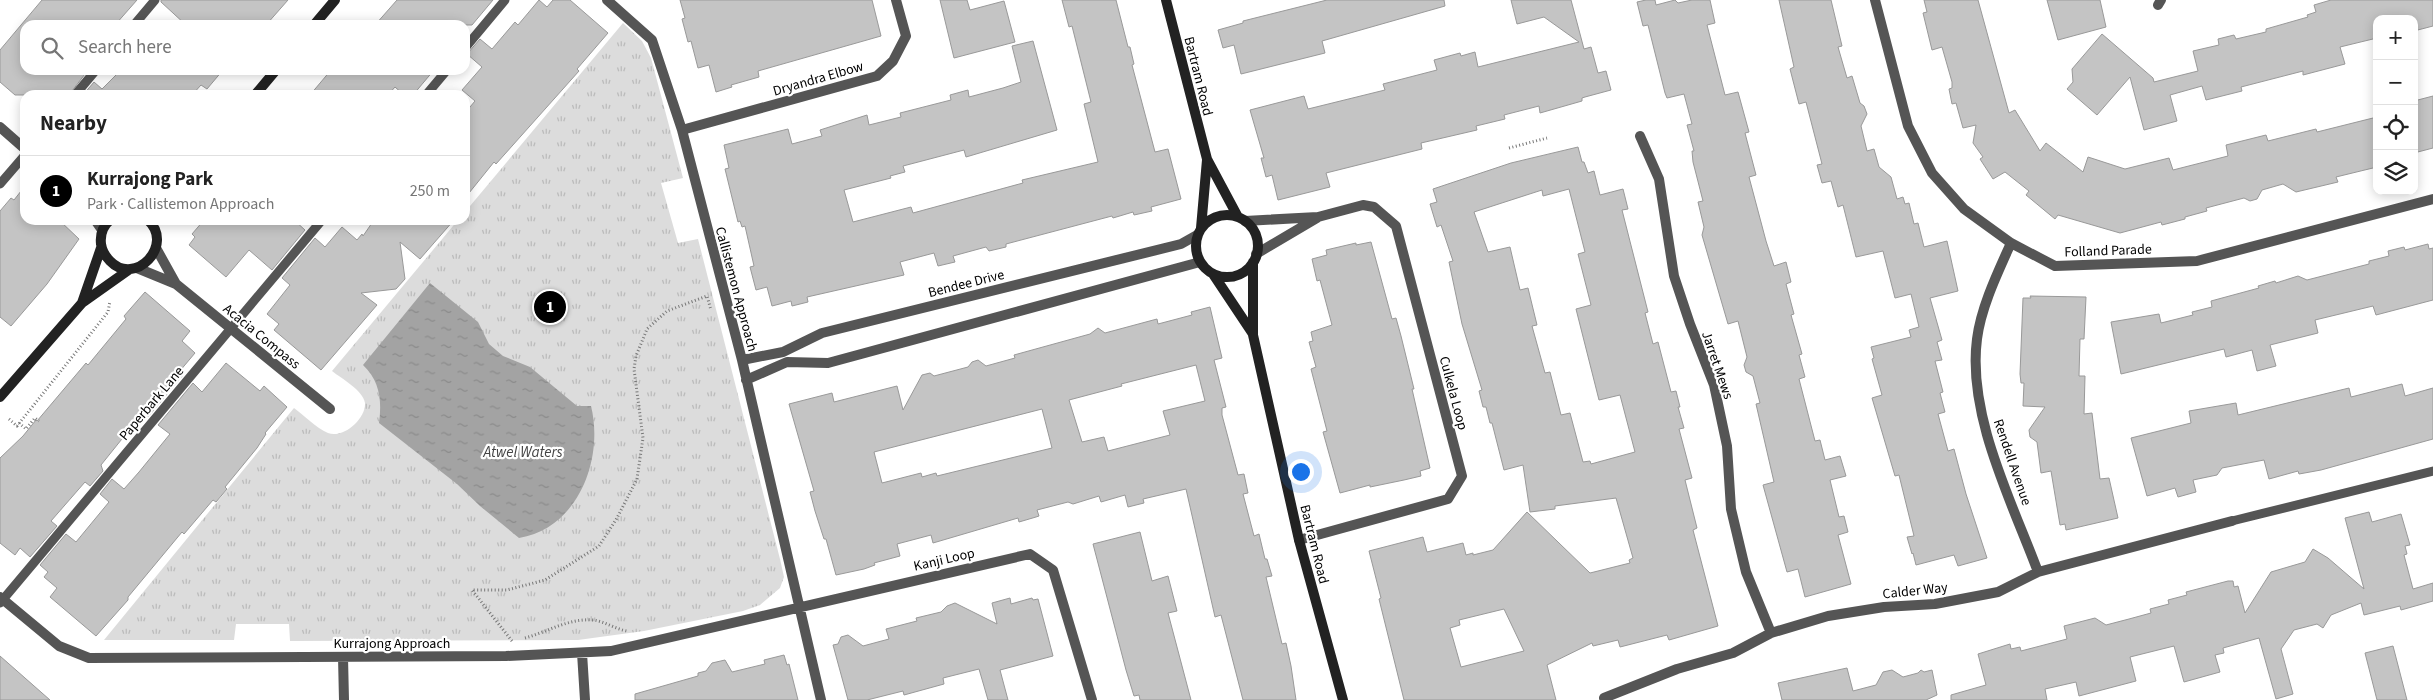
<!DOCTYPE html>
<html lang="en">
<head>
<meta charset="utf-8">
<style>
  :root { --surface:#fff; --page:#f2f2f2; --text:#222; --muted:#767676; --line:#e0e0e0; --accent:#000 }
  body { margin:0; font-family:"Source Sans 3",sans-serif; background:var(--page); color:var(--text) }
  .controls { position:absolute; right:15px; top:15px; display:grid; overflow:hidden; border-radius:10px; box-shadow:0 2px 12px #0003 }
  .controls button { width:45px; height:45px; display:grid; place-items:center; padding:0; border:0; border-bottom:1px solid var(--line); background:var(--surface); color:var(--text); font:25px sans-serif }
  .you { position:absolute; left:1300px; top:471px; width:18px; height:18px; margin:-12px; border:4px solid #fff; border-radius:50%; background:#1a73e8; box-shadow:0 0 0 8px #1a73e833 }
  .badge { display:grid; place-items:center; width:32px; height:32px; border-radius:50%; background:var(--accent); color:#fff; font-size:16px; font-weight:700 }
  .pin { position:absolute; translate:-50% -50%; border:2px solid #fff; box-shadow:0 1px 5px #0006 }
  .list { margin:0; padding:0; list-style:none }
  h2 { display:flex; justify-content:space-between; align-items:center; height:65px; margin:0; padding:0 20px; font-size:21px }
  h2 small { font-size:16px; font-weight:400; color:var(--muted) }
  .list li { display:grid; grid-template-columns:32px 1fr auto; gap:15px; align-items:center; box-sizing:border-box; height:70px; padding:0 20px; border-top:1px solid var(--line) }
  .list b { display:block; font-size:19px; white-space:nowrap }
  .list p { margin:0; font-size:16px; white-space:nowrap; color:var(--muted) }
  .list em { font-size:16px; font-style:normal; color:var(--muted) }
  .icon { flex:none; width:28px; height:28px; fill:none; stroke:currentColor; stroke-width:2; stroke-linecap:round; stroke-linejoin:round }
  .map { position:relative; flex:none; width:2433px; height:700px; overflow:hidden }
  .search { position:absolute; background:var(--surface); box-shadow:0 2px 12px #0003; left:20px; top:20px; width:450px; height:55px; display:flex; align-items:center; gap:12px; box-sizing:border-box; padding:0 18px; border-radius:15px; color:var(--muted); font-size:19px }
  .panel { position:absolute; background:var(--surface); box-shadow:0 2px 12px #0003; left:20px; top:90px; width:450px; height:135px; border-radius:15px }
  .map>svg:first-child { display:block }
  .grass { fill:url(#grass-tufts) }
  .water { fill:url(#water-ripples) }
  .building { fill:#c4c4c4; stroke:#999; fill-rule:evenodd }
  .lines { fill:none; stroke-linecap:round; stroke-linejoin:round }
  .path { stroke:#777; stroke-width:3; stroke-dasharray:1 2.5; stroke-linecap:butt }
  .lane { stroke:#555; stroke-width:9 }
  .street { stroke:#555; stroke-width:10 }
  .secondary { stroke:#222; stroke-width:10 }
  .labels { text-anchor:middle; stroke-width:4.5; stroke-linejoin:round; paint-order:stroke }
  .street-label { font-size:14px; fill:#000; stroke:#fff }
  .water-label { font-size:15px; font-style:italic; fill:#444; stroke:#fff }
</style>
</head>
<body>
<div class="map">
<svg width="2433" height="700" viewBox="0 0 2433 700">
  <defs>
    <pattern id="grass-tufts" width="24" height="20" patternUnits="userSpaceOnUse" patternTransform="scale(1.25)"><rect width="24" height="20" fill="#dcdcdc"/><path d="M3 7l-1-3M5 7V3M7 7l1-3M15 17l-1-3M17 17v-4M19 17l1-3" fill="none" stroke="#bbb"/></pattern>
    <pattern id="water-ripples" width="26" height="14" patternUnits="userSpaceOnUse" patternTransform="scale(1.25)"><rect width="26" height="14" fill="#a3a3a3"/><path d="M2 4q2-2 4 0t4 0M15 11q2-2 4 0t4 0" fill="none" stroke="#8b8b8b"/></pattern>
  </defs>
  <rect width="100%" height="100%" fill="#fff"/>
  <!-- grass -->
  <path class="grass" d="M623 23 642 41 651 58 683 178 661 183 678 243 698 239 780 559 784 577 780 588 760 605 743 611 644 631 578 640 290 641 289 624H236L234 640H104L294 408C304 415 316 428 328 433 343 439 366 419 365 403 363 390 342 379 332 371L458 220H465V212Z"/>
  <!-- water -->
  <path class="water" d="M430 283 478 322 489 344 503 356 530 367 577 406H591C604 458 579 528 519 538L480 506 457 484 379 423C382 401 380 381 363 365Z"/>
  <!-- building -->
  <path class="building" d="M42 0H137L115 25H25V70H80L85 74 69 95H15L0 82V50Z
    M161 0H288L266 25H186L161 2Z
    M397 0H493L472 25H375Z
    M539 0 547 7 553 0H570L608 33 577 69 579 71 496 164 494 162 465 198V113L475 101 462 90 482 67 467 54 480 39 492 49 515 22 518 25Z
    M680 0H872L881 36 758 71 759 77 731 85 732 87 716 92 709 65 698 68 691 41 688 42 682 19 685 18Z
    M940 0H967L970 10 1004 1 1015 42 954 58Z
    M1062 0H1116L1128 47H1130L1134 64 1132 65 1155 152 1168 149 1181 199 1151 207 1152 211 1134 215 1133 212 1113 218 1112 216 1006 244V247L989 251 986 247 953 256 955 262 938 266 934 253 900 262 904 275 807 297 808 302 792 306 791 301 772 306 767 287 756 290 750 267 754 266 745 226 742 227 740 221 738 222 725 169 729 168 724 145 788 129 792 144 822 136 820 130 867 115 869 125 901 117 900 113 904 112 951 100 950 95 968 90 969 97 1003 88 1021 82 1012 46 1033 41 1057 130 966 157 964 150 903 166 905 172 890 176 891 178 844 190 853 222 911 207 913 213 1023 183 1022 180 1098 162 1084 104 1091 102 1072 26 1069 27Z
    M1327 0H1444L1445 6 1322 41 1325 53 1241 74 1234 45 1223 48 1218 30 1243 23V21Z
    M1511 0H1571L1584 49 1591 47 1598 73 1606 71 1611 90 1585 97 1582 98V101L1540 113 1539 106 1504 115 1505 119 1476 126 1477 130 1421 143 1422 149 1326 173 1330 187 1278 200 1272 175 1266 177 1261 158H1264L1250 110 1304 96 1308 109 1385 90 1383 84 1437 70 1434 60 1460 53 1461 56 1475 52 1478 67 1579 42 1544 17 1517 24Z
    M1646 0H1655L1656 5 1675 0 1678 3 1692 0H1710L1715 23 1707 25 1725 95 1738 92 1749 132 1745 133 1756 175 1749 177 1766 241 1774 266 1786 262 1791 282 1786 284 1794 314 1791 315 1802 354 1799 355 1805 377 1799 379 1815 441 1820 440 1825 460 1840 456 1846 476 1830 480 1839 517 1844 516 1848 532 1838 535 1851 584 1805 597 1798 569 1787 572 1763 485 1774 482 1756 404 1760 403 1753 376 1746 372 1744 365 1747 357 1738 321 1728 324 1702 235 1704 227 1698 202 1703 201 1693 162 1692 151H1694L1687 125 1692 124 1684 94 1667 98 1665 93 1648 25 1643 26 1637 2Z
    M1779 0H1831L1842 46 1838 47 1847 78 1852 76 1860 103 1864 106 1867 114 1861 126 1867 151 1874 149 1879 167 1891 177 1897 199 1903 197 1905 204 1909 203 1914 224 1918 223 1924 247 1947 241 1958 291 1930 298 1942 340 1937 342 1942 360 1935 361 1943 392 1940 393 1945 412 1938 414 1948 451 1954 449 1966 494 1987 558 1958 566 1954 555 1916 565 1913 553 1912 554 1907 537 1914 536 1899 475 1895 476 1872 398 1882 395 1872 359 1874 358 1871 347 1911 337 1909 330 1919 327 1911 294 1895 298 1883 251 1856 257 1843 205 1838 207 1831 181 1822 183 1817 165 1822 164 1806 102 1799 104 1790 69 1794 67Z
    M1924 0H1978L2009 113 2015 110 2040 151 2046 143 2083 172 2088 157 2125 169 2169 158 2173 170 2228 156 2226 145 2266 135 2268 141 2316 129 2317 132 2377 117V167L2336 177 2338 182 2296 192 2283 184 2262 190 2257 199 2250 201 2244 198 2206 208 2207 211 2185 217V219L2162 225 2161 222 2120 233 2058 215 2055 219 2026 195 2029 191 2005 172 1993 179 1980 159 1983 157 1973 143 1976 125 1963 128 1956 103 1952 104 1949 89 1952 88V82L1942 47 1932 50 1923 13 1927 12Z
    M2047 0H2100L2106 27 2058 40Z
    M2331 0H2433V26L2414 31V19H2377V38L2340 47 2345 64 2303 75V71L2241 87 2242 91 2206 100 2202 86 2170 95 2177 121 2144 130 2130 77 2097 115 2067 89 2073 82 2072 69 2102 34 2153 78 2154 82 2198 71 2193 51 2219 45 2218 39 2234 35 2236 39 2266 32V29L2308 17 2307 15 2316 12 2314 5Z
    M121 70H223L207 89 201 85 192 95H83L94 82 102 89Z
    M331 70H434L413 95H404L395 87 388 95H310Z
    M2433 96V148L2414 153V101Z
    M1578 147 1582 162H1584L1588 173 1594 171 1600 195 1623 189 1628 209 1622 210 1648 312 1645 313 1653 344 1658 342 1671 392 1676 391 1680 407H1678L1684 428 1679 429 1692 478 1685 480 1697 528 1693 530 1718 626 1669 640 1667 635 1620 647 1618 640 1593 646 1592 643 1547 665 1556 700H1404L1379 599 1381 598 1369 551 1423 537 1427 552 1463 543 1466 555 1473 553V555L1493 550 1527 512 1590 573 1630 563 1629 560 1633 558 1616 498 1555 506V509L1530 512 1523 465 1504 470 1492 423H1490L1486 407H1483L1479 391 1482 390 1462 324 1449 262 1453 261 1441 225 1437 227 1430 204 1437 202 1433 189 1511 163ZM1569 189 1585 252 1578 254 1591 305 1576 309 1599 400 1620 395 1635 452 1591 464 1590 461 1583 462 1570 413 1561 415 1550 372 1545 373 1532 326 1537 325 1528 288 1520 290 1510 247 1488 252 1474 212 1542 190 1543 196ZM1504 609 1524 651 1461 667 1450 628 1460 625 1459 620Z
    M25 186V220H59L79 239 47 284 11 326 0 317V211L11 198 14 200Z
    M204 220H294L305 230 272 270 249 250 226 277 189 245 195 237 192 234Z
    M374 220H454L420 259 400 242 405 279 396 289 361 293 377 305 321 370 274 330 279 324 267 314 290 285 282 278 315 238 325 247 342 227 357 240 362 234 363 236Z
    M1371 242 1392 319 1396 318 1401 336 1414 389H1412L1430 468 1420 471 1421 476 1404 480 1370 487V485L1340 493 1323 432 1327 431 1311 369 1316 367 1309 342 1313 341 1311 332 1332 325 1320 280 1317 281 1312 259 1327 255 1326 250 1356 243V245Z
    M2428 244 2429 249 2433 248V300L2376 315 2373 306 2315 320 2318 333 2270 345 2276 366 2257 371 2252 350 2226 357 2224 349 2121 374 2111 322 2159 314 2161 323 2193 315 2192 312 2212 307 2211 301 2259 288 2258 286 2275 281 2276 283 2298 276 2307 280 2369 264V261L2389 256 2388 251 2404 247 2405 250Z
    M145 292 190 331 182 341 195 353 179 372 183 375 148 417 146 415 136 427 134 424 101 465 103 471 90 486 85 482 51 521 57 526 30 557 20 548 15 555 0 543V458L23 436 36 420 37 421 86 363 88 365 126 319 124 316Z
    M2030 296 2086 297 2084 339H2080L2079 376H2085L2084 414 2092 413 2100 479 2109 478 2118 518 2066 530 2065 524 2060 525 2051 471 2041 473 2037 442 2030 437 2029 430 2045 407 2023 406 2024 383H2021L2020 374 2023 298H2031Z
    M1210 307 1222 358 1214 360 1226 407 1222 408V415L1238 475 1244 474 1248 493 1243 494 1254 536 1259 534 1265 559H1267L1272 576 1266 577 1282 644 1286 643 1291 666 1296 700H1243L1221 615 1215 617 1186 489 1143 499 1144 503 1128 507 1125 495 1101 502 1099 496 1073 504 1068 502 1037 510 1039 516 1036 517 1019 522 1018 518 933 543 931 535 897 544 900 556 874 563 875 565 864 569 836 575 826 539H824L815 511 810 492 814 491 789 404 832 393 834 402 897 386 903 410 922 375 930 373 934 376 968 367 972 362 978 360 986 366 1015 358 1014 355 1090 334 1098 328 1105 333 1157 319 1158 324 1192 315 1191 312ZM1196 365 1205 401 1163 411 1170 435 1108 451 1104 437 1082 442 1069 400 1122 386 1121 384ZM1042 409 1052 448 937 476 936 473 922 477 921 473 882 483 874 452Z
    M226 363 260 391 264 386 287 407 265 433 266 434 257 448 225 487 227 489 216 502 213 500 184 534 182 532 128 597V600L96 636 50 597 57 588 44 577 48 572 40 565 66 534 76 542 109 502 100 494 112 479 124 489 139 472 170 434 158 425 193 383 202 392Z
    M2402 384 2405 396 2433 388V439L2321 470 2299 474 2298 471 2269 479 2264 460 2222 468 2217 475 2193 480 2196 492 2178 497 2175 488 2147 496 2131 438 2191 423 2189 411 2236 403 2238 415 2349 388 2351 397Z
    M2369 512 2372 522 2401 514 2410 545 2405 546 2407 554 2404 555 2413 589 2433 583V601L2401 610 2400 606 2364 615 2361 603 2331 615 2323 628 2317 624 2294 630 2281 649 2293 694 2276 699 2259 638 2223 648 2224 653 2215 655 2220 672 2184 682 2174 646 2130 657 2136 681 2079 696 2076 682 2045 689 2047 700H1951V695L1986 685 1978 654 2010 644 2011 649 2020 647 2021 651 2067 639 2064 626 2095 618 2106 625 2129 619 2151 613 2150 609 2169 604 2168 600 2187 595 2186 592 2228 581H2233L2234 587 2238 586 2245 613 2271 572 2305 562 2313 549 2328 558 2364 589 2345 518Z
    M1140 532 1152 581 1168 576 1177 611 1168 613 1191 700H1140L1139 695 1134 696 1126 670 1093 544Z
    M1010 598 1011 604 1032 598 1033 600 1038 599 1053 656 1000 670 1008 700H988L979 669 943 678 944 684 904 695 903 691 867 700H848L833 645 838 644 841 637 848 635 863 646 889 639 886 629 917 621 916 618 941 612 947 606 955 603 997 624 992 603Z
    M2393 646 2407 700H2377L2365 653Z
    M784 655 787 665 789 664 798 700H635V694L698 676V673L706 671 712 663 725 660 732 672 765 664 764 660Z
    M0 656 50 700H0Z
    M1847 668 1853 691 1876 685 1883 672 1892 670 1903 677 1918 673 1921 670 1924 672 1932 670 1937 695 1926 700H1782L1778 683Z"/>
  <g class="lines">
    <!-- path -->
    <path class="path" d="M1509 148 1547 138
      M9 419 17 426 108 312 110 301
      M19 423 26 429 35 418 39 421
      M525 638C547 632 569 618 593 620 604 621 615 629 627 631
      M512 641 472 590H507L545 580 599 546 617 518 637 479 643 438 634 369 636 356 647 329 667 311 707 296 711 310"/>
    <!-- lane -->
    <path class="lane" d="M134 25 155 0
      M465 48 505 0
      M75 95 96 70
      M426 95 447 70
      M0 184 25 155
      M2232 521 2433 471
      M0 603 322 220"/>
    <!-- street -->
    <path class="street" d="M607 0 652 40 682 130 742 360 821 700
      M1875 0 1908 126 1932 173 1964 209 2011 243 2055 266 2197 261 2433 199
      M2158 5 2161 0
      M0 127 25 149
      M682 130 877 76 893 61 906 36 896 0
      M1640 136 1659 179 1674 276 1690 324 1714 385 1727 446 1731 509 1746 572 1771 633
      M95 220 102 230
      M1245 221 1318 217 1363 205 1374 207 1396 226 1462 476 1448 499 1299 540
      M2011 243C1998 272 1981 307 1977 339 1967 415 2012 502 2038 572
      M156 248 176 284
      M1256 254 1317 218
      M137 268 176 284 330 409
      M742 360 783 352 822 333 1181 244 1197 235
      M746 380 787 362 828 363 1200 262
      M0 597 59 646 89 658 506 656 611 651 1030 554 1053 570 1092 700
      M582 653 585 700
      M343 657 344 700
      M1604 698 1677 669 1733 653 1771 633 1828 616 1884 607 1935 604 1998 592 2038 572 2232 521"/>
    <!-- secondary -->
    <path class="secondary" d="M1166 0 1207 159 1238 217
      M314 25 335 0
      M255 95 276 70
      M1196 246a31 31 0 1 1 62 0a31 31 0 1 1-62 0Z
      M110 220C103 226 100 235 101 244 102 251 105 256 110 261 135 287 175 245 148 220
      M1201 228 1207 160
      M1253 262V335L1299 540 1343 700
      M1213 274 1253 334
      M82 303 101 248
      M0 397 82 303 130 269"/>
  </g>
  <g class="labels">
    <!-- street labels -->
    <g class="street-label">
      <text transform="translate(1199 76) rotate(76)" y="5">Bartram Road</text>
      <text transform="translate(818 78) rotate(-16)" y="5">Dryandra Elbow</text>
      <text transform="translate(2108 250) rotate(-2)" y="5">Folland Parade</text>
      <text transform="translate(966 283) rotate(-14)" y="5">Bendee Drive</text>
      <text transform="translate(737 289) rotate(75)" y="5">Callistemon Approach</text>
      <text transform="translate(262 336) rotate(39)" y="5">Acacia Compass</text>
      <text transform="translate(1718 365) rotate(71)" y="5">Jarret Mews</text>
      <text transform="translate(1454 393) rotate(75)" y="5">Culkela Loop</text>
      <text transform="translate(151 403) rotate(-50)" y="5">Paperbark Lane</text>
      <text transform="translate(2013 462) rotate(71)" y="5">Rendell Avenue</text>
      <text transform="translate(1315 544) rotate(76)" y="5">Bartram Road</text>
      <text transform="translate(944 559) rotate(-13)" y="5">Kanji Loop</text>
      <text transform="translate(1915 590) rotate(-6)" y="5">Calder Way</text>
      <text x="392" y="648">Kurrajong Approach</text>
    </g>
    <!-- water labels -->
    <g class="water-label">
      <text x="523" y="457">Atwel Waters</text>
    </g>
  </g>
</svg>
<div class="controls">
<button>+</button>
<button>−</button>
<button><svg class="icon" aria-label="locate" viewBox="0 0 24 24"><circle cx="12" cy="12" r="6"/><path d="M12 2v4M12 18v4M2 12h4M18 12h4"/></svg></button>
<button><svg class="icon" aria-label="layers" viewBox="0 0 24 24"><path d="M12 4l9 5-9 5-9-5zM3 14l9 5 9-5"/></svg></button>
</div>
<div class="you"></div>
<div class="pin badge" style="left:550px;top:307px">1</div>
<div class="search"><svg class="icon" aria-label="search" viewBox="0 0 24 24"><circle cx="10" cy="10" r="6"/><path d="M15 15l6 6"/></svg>Search here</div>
<section class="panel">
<h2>Nearby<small></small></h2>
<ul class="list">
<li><span class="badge">1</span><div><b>Kurrajong Park</b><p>Park · Callistemon Approach</p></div><em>250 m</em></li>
</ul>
</section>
</div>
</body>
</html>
